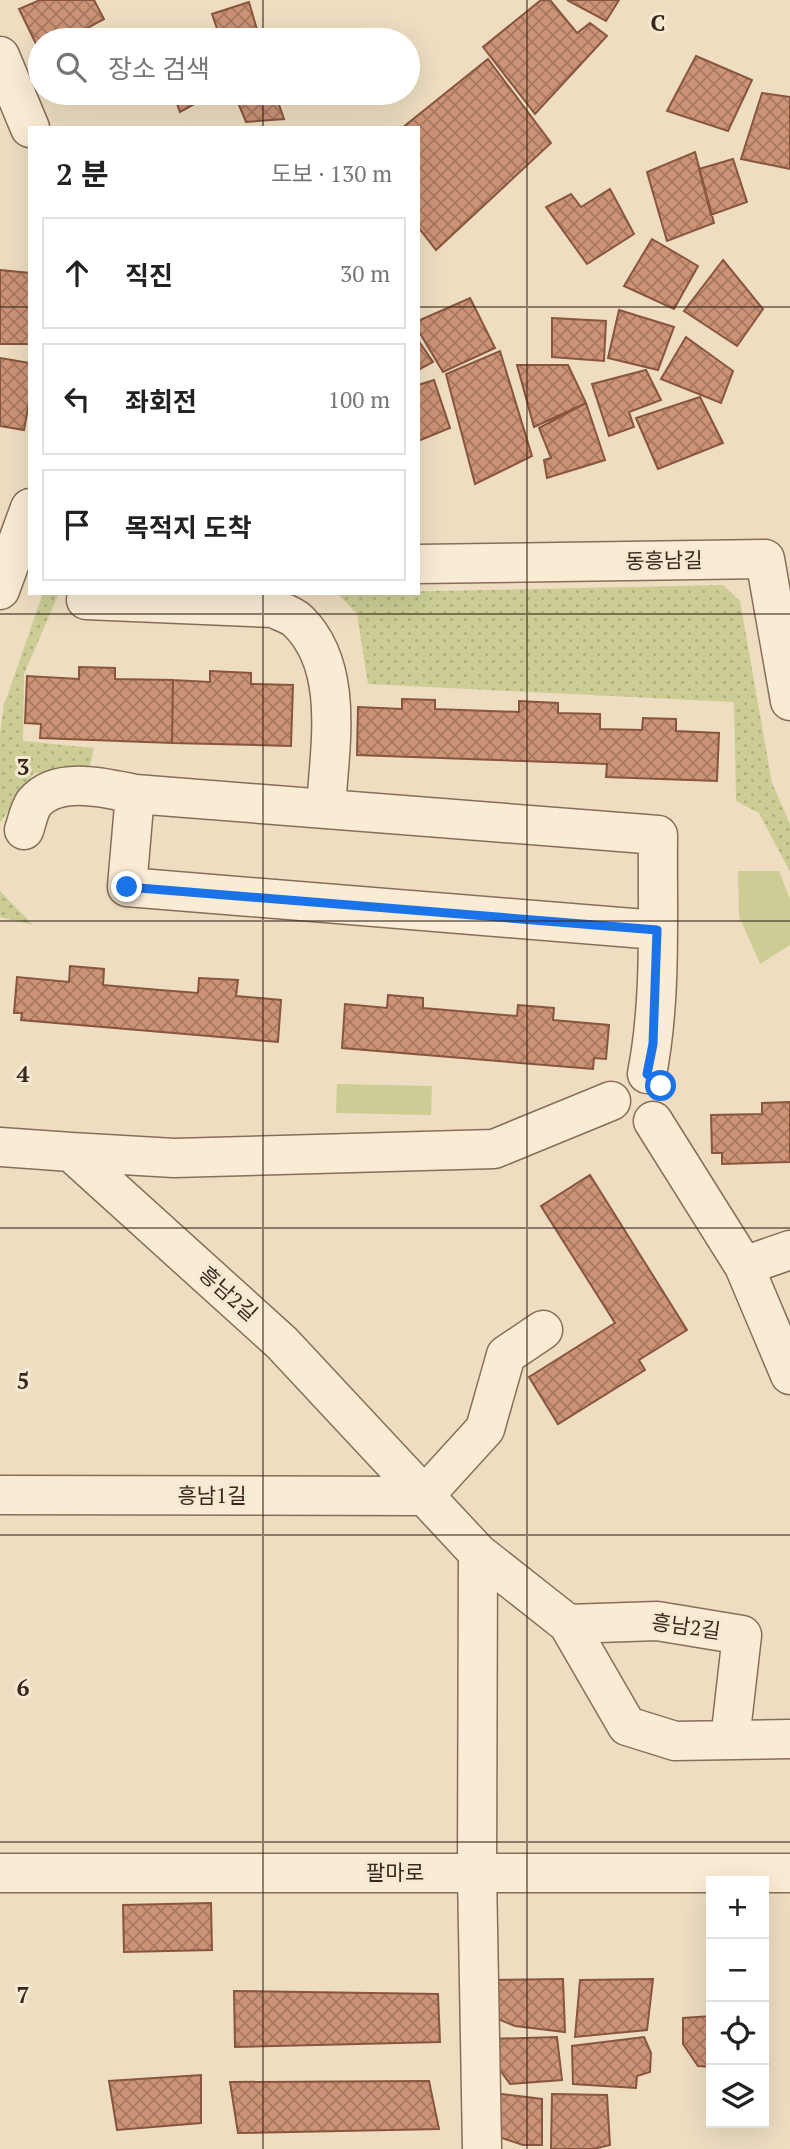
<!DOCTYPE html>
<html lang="ko">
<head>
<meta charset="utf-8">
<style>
  :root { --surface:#fff; --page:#f2f2f2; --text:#222; --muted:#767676; --line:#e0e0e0 }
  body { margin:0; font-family:"PT Serif","Noto Sans KR",serif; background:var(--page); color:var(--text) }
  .controls { position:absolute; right:21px; bottom:21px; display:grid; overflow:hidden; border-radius:0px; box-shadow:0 7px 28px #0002 }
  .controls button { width:63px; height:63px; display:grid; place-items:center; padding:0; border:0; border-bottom:2px solid var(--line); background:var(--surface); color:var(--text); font:35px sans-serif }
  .stop { position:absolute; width:21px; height:21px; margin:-16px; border:5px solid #1a73e8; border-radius:50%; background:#fff }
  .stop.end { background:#1a73e8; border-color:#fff; box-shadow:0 2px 7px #0008 }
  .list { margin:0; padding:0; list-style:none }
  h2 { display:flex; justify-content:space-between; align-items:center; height:91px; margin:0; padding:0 28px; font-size:30px }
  h2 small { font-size:23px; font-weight:400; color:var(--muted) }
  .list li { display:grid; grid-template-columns:46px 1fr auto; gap:21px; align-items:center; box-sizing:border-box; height:112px; margin:0 14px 14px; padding:0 14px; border:2px solid var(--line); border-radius:0px }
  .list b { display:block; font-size:26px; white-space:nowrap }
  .list em { font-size:23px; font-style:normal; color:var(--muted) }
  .icon { flex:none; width:38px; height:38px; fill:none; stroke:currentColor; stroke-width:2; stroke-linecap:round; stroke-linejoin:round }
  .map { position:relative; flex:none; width:790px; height:2149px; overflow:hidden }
  .search { position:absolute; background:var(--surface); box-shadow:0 7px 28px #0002; left:28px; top:28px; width:392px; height:77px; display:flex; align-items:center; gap:18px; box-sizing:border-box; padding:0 24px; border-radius:38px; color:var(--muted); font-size:26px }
  .panel { position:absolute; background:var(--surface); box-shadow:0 7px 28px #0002; left:28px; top:126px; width:392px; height:469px; border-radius:0px }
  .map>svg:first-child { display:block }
  .grass { fill:url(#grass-dots) }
  .park { fill:#cbcd95 }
  .building { fill:url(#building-cross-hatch); stroke:#88553e; stroke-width:2 }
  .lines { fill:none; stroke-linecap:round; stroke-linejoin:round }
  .minor-casing { stroke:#886e58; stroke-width:41 }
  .minor { stroke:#f9ebd4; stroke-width:38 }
  .route { stroke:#1a73e8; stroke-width:9 }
  .grid { fill:none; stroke:#38281d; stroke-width:2; stroke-opacity:0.55 }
  .labels { text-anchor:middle; stroke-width:6; stroke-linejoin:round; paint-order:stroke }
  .street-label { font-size:21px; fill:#38281d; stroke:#f6e8d1 }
  .grid-label { font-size:23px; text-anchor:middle; font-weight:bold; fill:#38281d; stroke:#f6e8d1; stroke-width:6; stroke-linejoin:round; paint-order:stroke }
</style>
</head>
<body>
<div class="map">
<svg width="790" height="2149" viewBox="0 0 790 2149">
  <defs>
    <pattern id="grass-dots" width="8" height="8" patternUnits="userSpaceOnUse" patternTransform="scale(1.75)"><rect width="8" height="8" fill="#cbcd95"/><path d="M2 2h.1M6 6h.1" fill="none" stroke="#afb080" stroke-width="1.8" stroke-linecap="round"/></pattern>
    <pattern id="building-cross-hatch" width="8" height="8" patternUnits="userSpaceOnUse" patternTransform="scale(1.75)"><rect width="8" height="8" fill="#cd9376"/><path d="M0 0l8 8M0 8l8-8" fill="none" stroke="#a77860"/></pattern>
  </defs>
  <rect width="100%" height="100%" fill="#eeddc1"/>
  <!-- grass -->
  <path class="grass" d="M723 585 740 601 772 783 790 824V872L759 813 736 801 734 702 368 684 357 614 337 593Z
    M43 593H59L24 674 23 741 94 748 89 769 34 773 0 823V733L4 705Z
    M0 891 33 925 0 917Z"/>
  <!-- park -->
  <path class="park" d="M738 871H779L790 899V945L760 964 739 916Z
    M337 1084 432 1086 431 1115 336 1113Z"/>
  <!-- building -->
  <path class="building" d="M40 0H94L104 19 65 40H40V52L19 9Z
    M541 0H550L577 33 590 23 607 36 535 114 483 47Z
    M567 0H619L606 21Z
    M249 2 260 40H221L212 14Z
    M140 31 145 40H116Z
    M696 56 752 80 728 131 667 111Z
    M488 59 551 143 436 250 418 227V128H402Z
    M56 93H85L61 103Z
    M123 93H160L139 101 135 96 124 97Z
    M173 93H214L180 112Z
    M234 93H275L284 119 246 122Z
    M762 93 790 97V169L741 159Z
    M695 152 714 223 667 241 647 172Z
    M733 159 747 202 711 215 699 169Z
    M610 189 634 234 587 264 546 207 571 194 581 207Z
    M652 239 698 266 674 309 624 286Z
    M723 260 763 309 737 346 684 311Z
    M0 270 30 273V344H0Z
    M470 298 495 348 443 372 418 330V321Z
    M619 310 674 327 658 370 608 358Z
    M552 318 606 321 604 361 552 357Z
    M686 337 733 371 721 403 661 379Z
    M418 340 433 362 418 370Z
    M500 351 532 456 475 484 446 374Z
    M0 358 30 363V397L24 430 0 426Z
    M517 365H568L586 403 534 427Z
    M646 370 661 400 629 412 634 427 609 436 592 384Z
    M434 380 450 428 418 441V385Z
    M700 397 723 443 658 469 636 418Z
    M586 403 605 460 547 478 544 460 551 458 539 428Z
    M79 667 115 668V679L173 680 172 743 40 738 41 724 25 723 27 676 79 679Z
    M210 671 251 673V684L293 685 291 746 172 743 173 680 210 682Z
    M402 699 435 700V709L519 712V701L558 703V713L600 714V729L642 730 643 718 676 719V731L719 733 717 781 606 777 607 764 357 755 358 707 402 709Z
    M70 966 104 969 103 985 160 990 198 993 199 978 238 980 236 996 281 1000 278 1042 21 1020 22 1013H14L17 977 69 982Z
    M70 966 104 969 103 985 160 990 198 993 199 978 238 980 236 996 281 1000 278 1042 21 1020 22 1013H14L17 977 69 982Z
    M388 995 423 998V1008L517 1016 518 1005 554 1008 553 1020 609 1025 606 1059 594 1058 593 1069 342 1048 345 1004 387 1008Z
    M790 1102V1162L722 1164V1153H712L711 1115 762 1114V1103Z
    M590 1175 687 1330 639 1360 645 1370 558 1424 529 1377 615 1323 541 1206Z
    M211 1903 212 1950 124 1952 123 1905Z
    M563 1979 565 2032 515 2026 488 2015 489 1980Z
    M653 1979 647 2030 575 2037 580 1980Z
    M234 1991 438 1994 440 2042 235 2047Z
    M711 2016V2067L698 2066 683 2044V2018Z
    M557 2037 562 2080 510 2084 497 2066 486 2039Z
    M644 2037 651 2053 650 2072 637 2076 636 2088 573 2084 572 2046Z
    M201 2075V2123L117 2130 109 2081Z
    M429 2081 439 2129 238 2133 230 2082Z
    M493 2093 542 2099V2145H523L487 2133Z
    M552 2094 607 2095 610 2145 593 2149H551Z"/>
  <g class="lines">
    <defs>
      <path id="minor" d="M0 56 30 128
        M418 564 765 559 790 701
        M0 590 30 508
        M86 600 273 608C281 612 292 615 298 621 346 668 329 749 326 809
        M24 830C27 822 29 810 34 803 57 775 106 788 135 794
        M647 1074C662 997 657 914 658 835L135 794 127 887 657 930
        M653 1121 744 1266 790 1375
        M0 1147 71 1152 282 1343 478 1553 568 1624 627 1726 675 1741 790 1739
        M71 1152 174 1158 494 1149 611 1101
        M744 1266 790 1250
        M0 1495 424 1496 485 1429 506 1355 543 1330
        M478 1553 477 1873 482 2149
        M568 1624 657 1621 742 1635 730 1740
        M0 1873H790"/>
    </defs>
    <!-- minor casing -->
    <use href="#minor" class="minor-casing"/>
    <!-- minor -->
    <use href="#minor" class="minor"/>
  </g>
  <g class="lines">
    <!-- route -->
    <path class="route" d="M127 887 657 930 653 1044 647 1074 661 1086"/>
  </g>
  <!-- grid -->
  <path class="grid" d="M263 0V40M527 0V2149M263 93V128M0 307H30M418 307H790M263 593V2149M0 614H790M0 921H790M0 1228H790M0 1535H790M0 1842H790"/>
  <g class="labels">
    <!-- street labels -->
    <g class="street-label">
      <text transform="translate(664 561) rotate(-1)" y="7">동흥남길</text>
      <text transform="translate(228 1294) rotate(42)" y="7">흥남2길</text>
      <text x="212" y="1503">흥남1길</text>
      <text transform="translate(686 1627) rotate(8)" y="7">흥남2길</text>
      <text x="395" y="1880">팔마로</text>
    </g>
  </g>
  <g class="grid-label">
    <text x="658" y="31">C</text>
    <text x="23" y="775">3</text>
    <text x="23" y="1082">4</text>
    <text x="23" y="1389">5</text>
    <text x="23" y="1696">6</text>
    <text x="23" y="2003">7</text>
  </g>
</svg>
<div class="controls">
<button>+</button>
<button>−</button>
<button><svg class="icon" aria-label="locate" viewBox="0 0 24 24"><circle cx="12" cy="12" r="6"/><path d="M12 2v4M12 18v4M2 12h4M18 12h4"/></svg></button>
<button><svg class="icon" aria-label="layers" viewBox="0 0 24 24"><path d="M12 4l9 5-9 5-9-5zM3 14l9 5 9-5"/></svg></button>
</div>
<div class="stop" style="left:661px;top:1086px"></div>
<div class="stop end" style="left:127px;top:887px"></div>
<div class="search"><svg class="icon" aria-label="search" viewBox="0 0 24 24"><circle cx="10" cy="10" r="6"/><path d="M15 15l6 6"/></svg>장소 검색</div>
<section class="panel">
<h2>2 분<small>도보 · 130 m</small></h2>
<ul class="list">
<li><svg class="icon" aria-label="ahead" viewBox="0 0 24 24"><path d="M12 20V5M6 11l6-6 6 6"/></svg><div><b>직진</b></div><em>30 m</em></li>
<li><svg class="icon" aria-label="left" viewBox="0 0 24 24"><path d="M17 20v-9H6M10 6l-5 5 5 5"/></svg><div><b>좌회전</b></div><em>100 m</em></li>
<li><svg class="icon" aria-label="arrive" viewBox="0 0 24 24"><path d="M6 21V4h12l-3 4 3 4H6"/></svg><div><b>목적지 도착</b></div></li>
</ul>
</section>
</div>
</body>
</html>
